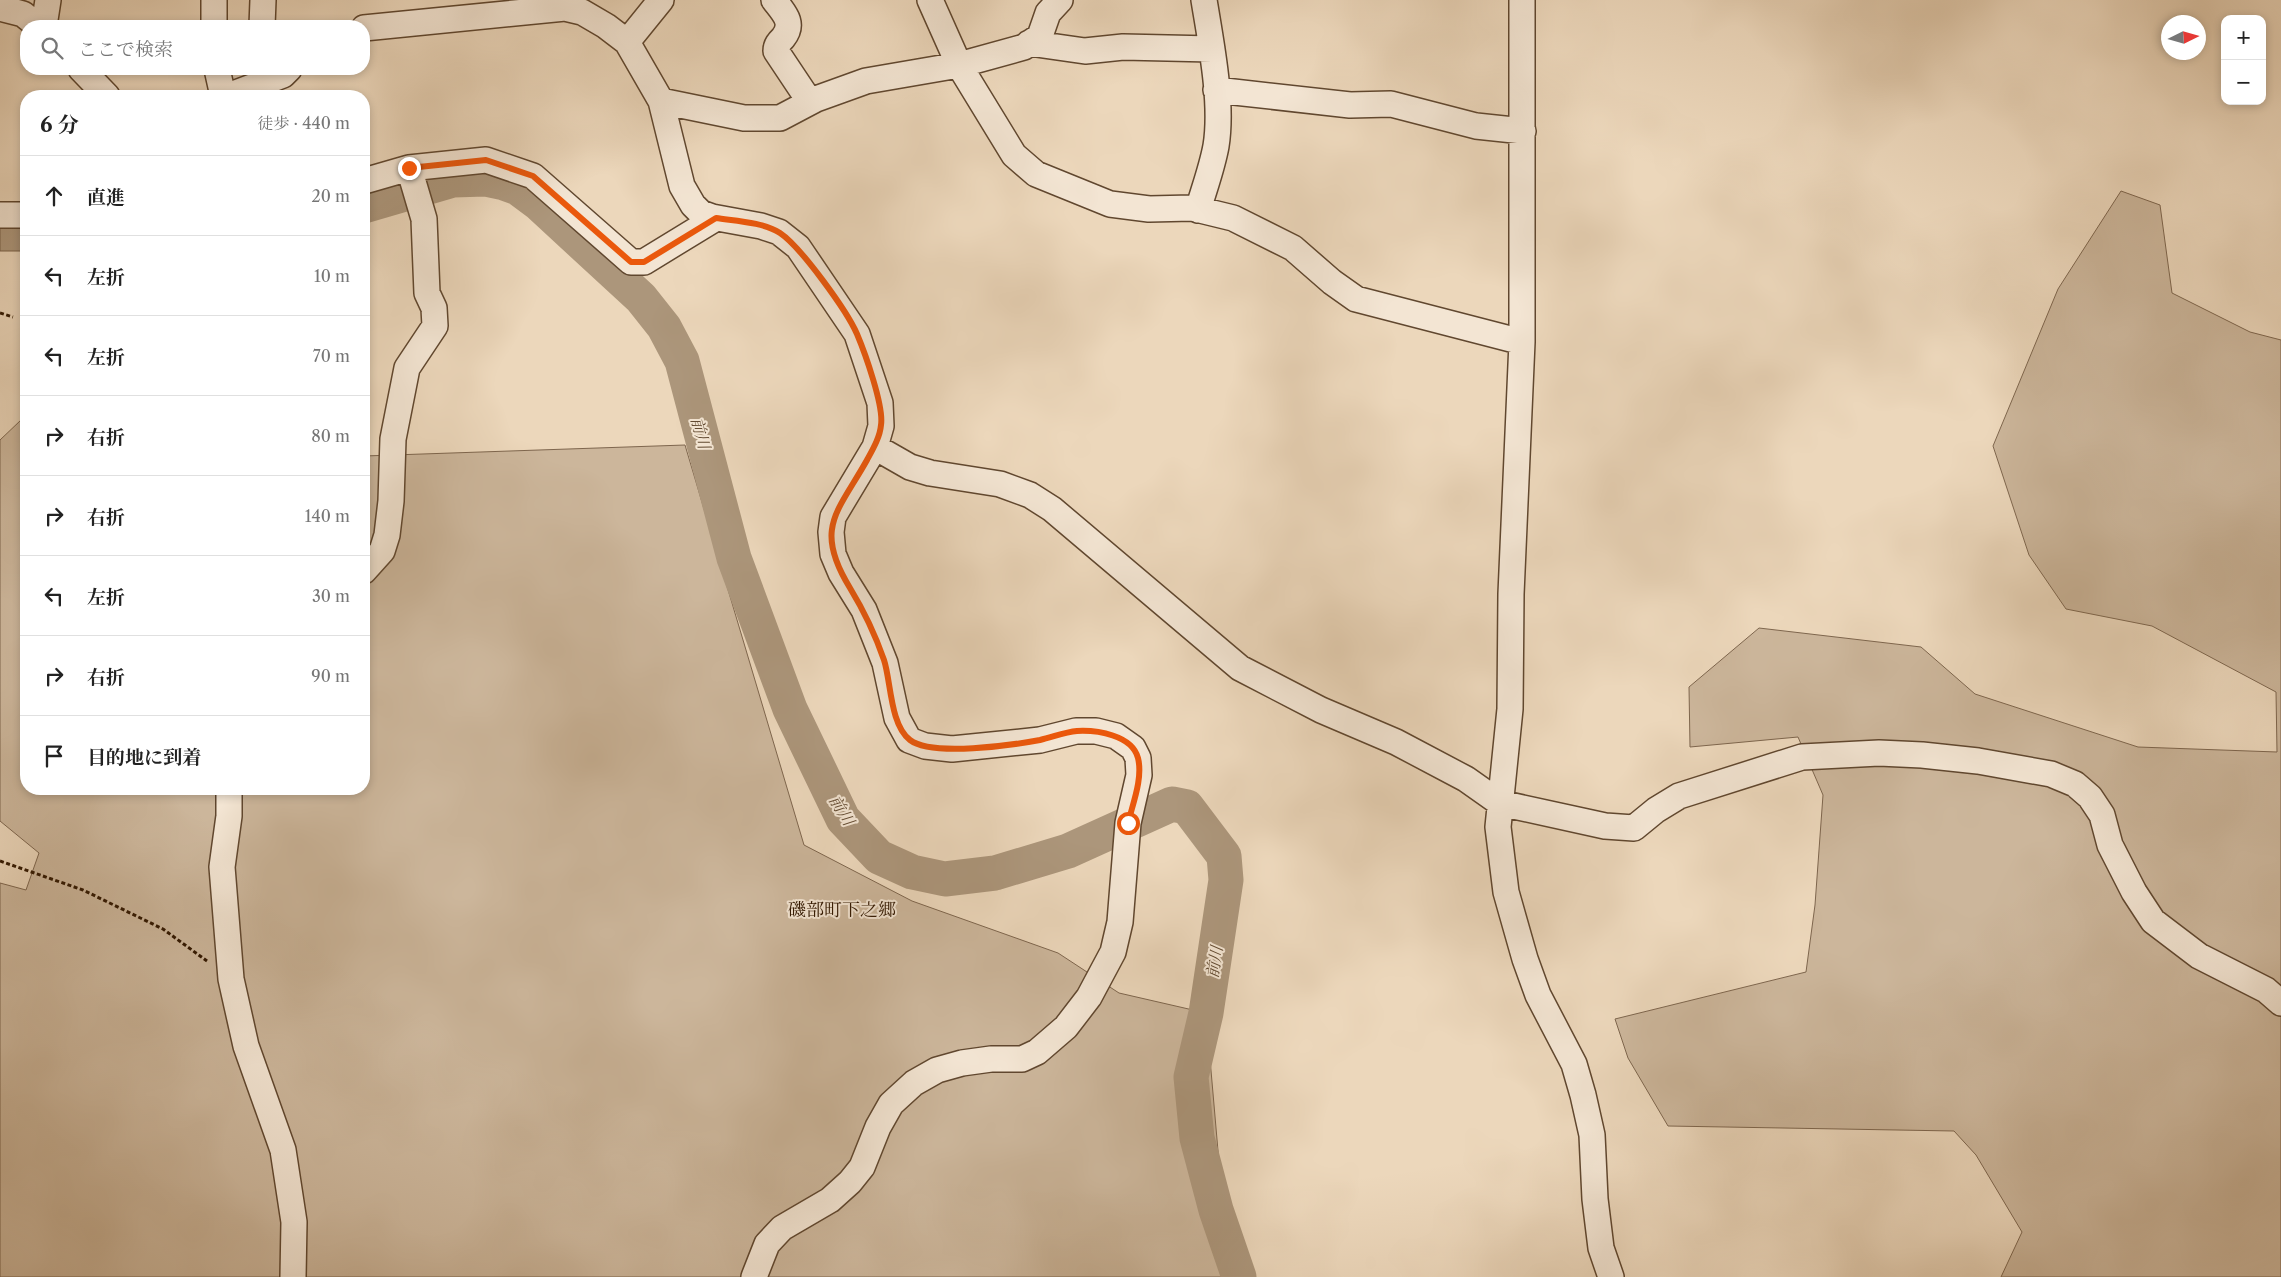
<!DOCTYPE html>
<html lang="ja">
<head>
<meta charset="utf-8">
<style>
  :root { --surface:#fff; --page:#f6f6f6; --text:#222; --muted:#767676; --line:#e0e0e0 }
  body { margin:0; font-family:"Libre Caslon Text","Noto Serif JP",serif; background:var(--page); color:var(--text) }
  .controls { position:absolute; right:15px; top:15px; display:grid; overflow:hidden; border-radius:10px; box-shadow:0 2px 8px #0003 }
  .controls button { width:45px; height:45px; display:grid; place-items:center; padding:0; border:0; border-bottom:1px solid var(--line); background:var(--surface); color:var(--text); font:25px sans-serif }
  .compass { position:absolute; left:2161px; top:15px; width:45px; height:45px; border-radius:50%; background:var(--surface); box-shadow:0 2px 8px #0003; rotate:85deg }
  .stop { position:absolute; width:15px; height:15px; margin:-11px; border:4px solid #ea580c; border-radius:50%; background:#fff }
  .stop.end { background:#ea580c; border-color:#fff; box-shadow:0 1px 5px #0008 }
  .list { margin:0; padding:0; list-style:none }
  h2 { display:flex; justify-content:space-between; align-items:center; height:65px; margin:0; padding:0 20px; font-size:21px }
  h2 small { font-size:16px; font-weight:400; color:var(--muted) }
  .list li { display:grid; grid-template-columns:32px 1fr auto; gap:15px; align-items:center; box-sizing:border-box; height:80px; padding:0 20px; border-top:1px solid var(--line) }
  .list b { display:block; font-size:19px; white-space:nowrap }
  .list em { font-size:16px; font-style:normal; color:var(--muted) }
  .icon { flex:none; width:28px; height:28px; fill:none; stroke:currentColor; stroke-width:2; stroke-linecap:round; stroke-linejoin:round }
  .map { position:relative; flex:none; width:2281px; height:1277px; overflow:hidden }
  .search { position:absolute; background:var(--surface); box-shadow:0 2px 8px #0003; left:20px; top:20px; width:350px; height:55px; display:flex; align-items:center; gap:12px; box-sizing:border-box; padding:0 18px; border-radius:20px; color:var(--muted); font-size:19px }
  .panel { position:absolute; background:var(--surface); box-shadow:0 2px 8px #0003; left:20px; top:90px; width:350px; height:705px; border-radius:20px }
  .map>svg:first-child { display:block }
  .green { fill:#ccb69b; stroke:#7e664e }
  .water { fill:#ac967b; stroke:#7b634a }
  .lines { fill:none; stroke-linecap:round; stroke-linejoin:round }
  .shore { stroke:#6e563e; stroke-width:1 }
  .river { stroke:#ac967b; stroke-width:35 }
  .minor-casing { stroke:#60472f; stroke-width:28 }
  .path { stroke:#311700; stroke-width:3; stroke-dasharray:4 2.5; stroke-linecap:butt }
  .minor { stroke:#f3e5d3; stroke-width:25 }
  .route { stroke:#ea580c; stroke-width:6 }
  .labels { text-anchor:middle; stroke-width:4; stroke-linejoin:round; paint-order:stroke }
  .water-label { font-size:16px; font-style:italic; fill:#624a31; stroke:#f3e5d3 }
  .quarter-label { font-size:18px; fill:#311700; stroke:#f3e5d3 }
</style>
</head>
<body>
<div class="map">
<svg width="2281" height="1277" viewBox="0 0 2281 1277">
  <rect width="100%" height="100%" fill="#ecd7bb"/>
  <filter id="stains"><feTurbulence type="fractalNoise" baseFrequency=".004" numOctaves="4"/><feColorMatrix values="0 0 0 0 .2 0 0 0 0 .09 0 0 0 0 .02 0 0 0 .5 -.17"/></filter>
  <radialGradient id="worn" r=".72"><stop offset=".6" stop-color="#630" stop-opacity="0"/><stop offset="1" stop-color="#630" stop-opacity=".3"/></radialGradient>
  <!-- green -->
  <path class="green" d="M2121 191 2160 205 2172 293 2250 332 2281 340V1277H2001L2022 1232 1976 1155 1954 1131 1668 1126 1628 1058 1615 1019 1806 972 1815 905 1823 795 1798 737 1690 747 1689 687 1759 628 1921 647 1975 694 2138 747 2277 752 2276 692 2152 626 2066 609 2029 555 1993 446 2058 289Z
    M21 420 26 421V789H364V456L685 445 804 845 912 901 1058 953 1119 993 1206 1013 1229 1277H0V883L26 890 39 853 0 821V440Z"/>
  <!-- water -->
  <path class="water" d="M398 180 406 206 364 218V190Z
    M0 227H26V251H0Z"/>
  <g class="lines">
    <!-- shore -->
    <path class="shore" d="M364 213 398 203 394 187"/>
    <!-- river -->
    <path class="river" d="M364 206 453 180 485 179 504 183 518 188 538 203 641 298 664 327 682 361 734 558 790 709 843 819 879 857 912 872 945 879 995 873 1068 851 1172 804 1187 807 1224 856 1226 880 1206 1013 1191 1077 1197 1138 1216 1210 1239 1277"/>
    <defs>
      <path id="minor" d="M774 0C784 13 795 23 783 38 779 42 776 45 776 51L810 102
        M930 0 959 65 1014 155 1036 174 1110 204 1149 209 1192 208 1233 218 1293 248 1332 282 1356 299 1522 342
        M1522 0V342L1511 594 1510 709 1498 827 1506 892 1525 959 1538 995 1574 1064 1583 1095 1592 1135 1595 1199 1601 1248 1611 1277
        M0 8 23 14 38 26
        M44 26 48 0
        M214 26V0
        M262 26 263 0
        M364 28 565 8 582 12 606 26 627 42 661 101 682 186 693 205 701 213 712 217 761 226 779 232 798 247 857 334 880 403 881 426 875 447 833 517 831 532 833 554 841 573 864 610 885 663 897 718 909 740 925 746 952 749 1040 740 1076 731H1096L1116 736 1133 748 1138 758 1139 775 1128 823 1120 922 1113 952 1089 997 1066 1027 1037 1052 1022 1059H991L962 1063 937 1070 914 1083 891 1104 878 1127 862 1167 850 1182 830 1200 782 1228 767 1244 754 1277
        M627 42 661 0
        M1029 43 1085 51 1123 47 1212 49
        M81 69 107 96
        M217 69 223 96
        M1216 90 1350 105 1391 104 1476 126 1523 131
        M228 96 283 75 289 69
        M661 101 744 118H780L816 99 866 81 959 65 1024 47 1040 36 1048 13 1060 0
        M364 181 409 168 486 160 533 176 631 262H644L716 218
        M1198 210C1204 189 1212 168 1216 146 1223 103 1211 43 1204 0
        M0 215H26
        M875 447 910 467 930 473 1000 484 1030 495 1052 509 1240 668 1321 710 1396 742 1466 779 1500 803 1605 826 1634 828 1656 810 1679 796 1802 757 1879 753 1922 755 1978 761 2051 774 2075 784 2090 797 2102 815 2110 845 2134 892 2153 921 2199 956 2266 990 2281 1003
        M364 571 382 551 387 535 391 501 393 439 407 368 435 326 434 308 427 293 424 219 409 168
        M229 789V816L222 867 231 979 246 1046 283 1150 294 1222 293 1277"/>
    </defs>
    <!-- minor casing -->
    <use href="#minor" class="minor-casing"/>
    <!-- path -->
    <path class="path" d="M0 313 13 317
      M0 861 83 890 163 929 207 961"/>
    <!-- minor -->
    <use href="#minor" class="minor"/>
  </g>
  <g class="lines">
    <!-- route -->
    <path class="route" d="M409 168 486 160 533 176 631 262H644L716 218C736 221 763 222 780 233 801 247 847 311 857 334 865 353 884 406 881 425 880 437 873 449 867 460 838 512 813 528 850 588 864 611 875 634 884 660 891 681 890 725 910 740 932 757 1013 745 1040 740 1053 737 1065 732 1077 731 1097 730 1132 735 1138 758 1143 778 1133 803 1128 823"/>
  </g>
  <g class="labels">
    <!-- water labels -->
    <g class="water-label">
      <text transform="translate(701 433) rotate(75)" y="6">前川</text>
      <text transform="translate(842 810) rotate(58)" y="6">前川</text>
      <text transform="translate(1214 962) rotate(-81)" y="6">前川</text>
    </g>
    <!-- quarter labels -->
    <g class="quarter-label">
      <text x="842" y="916">磯部町下之郷</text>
    </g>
  </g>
  <rect width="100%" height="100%" filter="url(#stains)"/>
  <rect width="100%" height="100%" fill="url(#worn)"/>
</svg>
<div class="controls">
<button>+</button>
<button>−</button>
</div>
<svg class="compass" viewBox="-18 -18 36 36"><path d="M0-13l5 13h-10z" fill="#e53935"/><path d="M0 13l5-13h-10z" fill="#767676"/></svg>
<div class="stop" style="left:1128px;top:823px"></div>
<div class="stop end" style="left:409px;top:168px"></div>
<div class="search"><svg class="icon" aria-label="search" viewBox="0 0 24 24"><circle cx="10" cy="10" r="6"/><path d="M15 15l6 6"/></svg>ここで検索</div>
<section class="panel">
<h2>6 分<small>徒歩 · 440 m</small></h2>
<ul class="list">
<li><svg class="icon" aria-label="ahead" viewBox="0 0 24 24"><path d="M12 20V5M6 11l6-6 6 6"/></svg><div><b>直進</b></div><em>20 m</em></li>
<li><svg class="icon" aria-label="left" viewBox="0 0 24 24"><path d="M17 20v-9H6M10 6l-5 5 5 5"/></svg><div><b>左折</b></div><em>10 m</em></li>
<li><svg class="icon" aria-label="left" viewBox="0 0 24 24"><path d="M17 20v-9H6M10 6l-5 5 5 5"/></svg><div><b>左折</b></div><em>70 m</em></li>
<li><svg class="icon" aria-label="right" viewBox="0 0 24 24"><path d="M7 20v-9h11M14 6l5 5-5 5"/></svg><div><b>右折</b></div><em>80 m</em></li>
<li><svg class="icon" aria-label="right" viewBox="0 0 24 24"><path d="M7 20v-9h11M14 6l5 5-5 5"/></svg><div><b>右折</b></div><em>140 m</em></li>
<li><svg class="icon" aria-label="left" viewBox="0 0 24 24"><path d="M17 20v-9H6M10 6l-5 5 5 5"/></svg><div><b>左折</b></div><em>30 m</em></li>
<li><svg class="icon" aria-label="right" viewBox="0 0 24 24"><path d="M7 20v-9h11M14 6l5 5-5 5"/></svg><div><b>右折</b></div><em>90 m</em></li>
<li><svg class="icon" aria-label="arrive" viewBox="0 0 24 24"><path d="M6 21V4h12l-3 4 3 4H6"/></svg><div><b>目的地に到着</b></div></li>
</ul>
</section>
</div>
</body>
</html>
